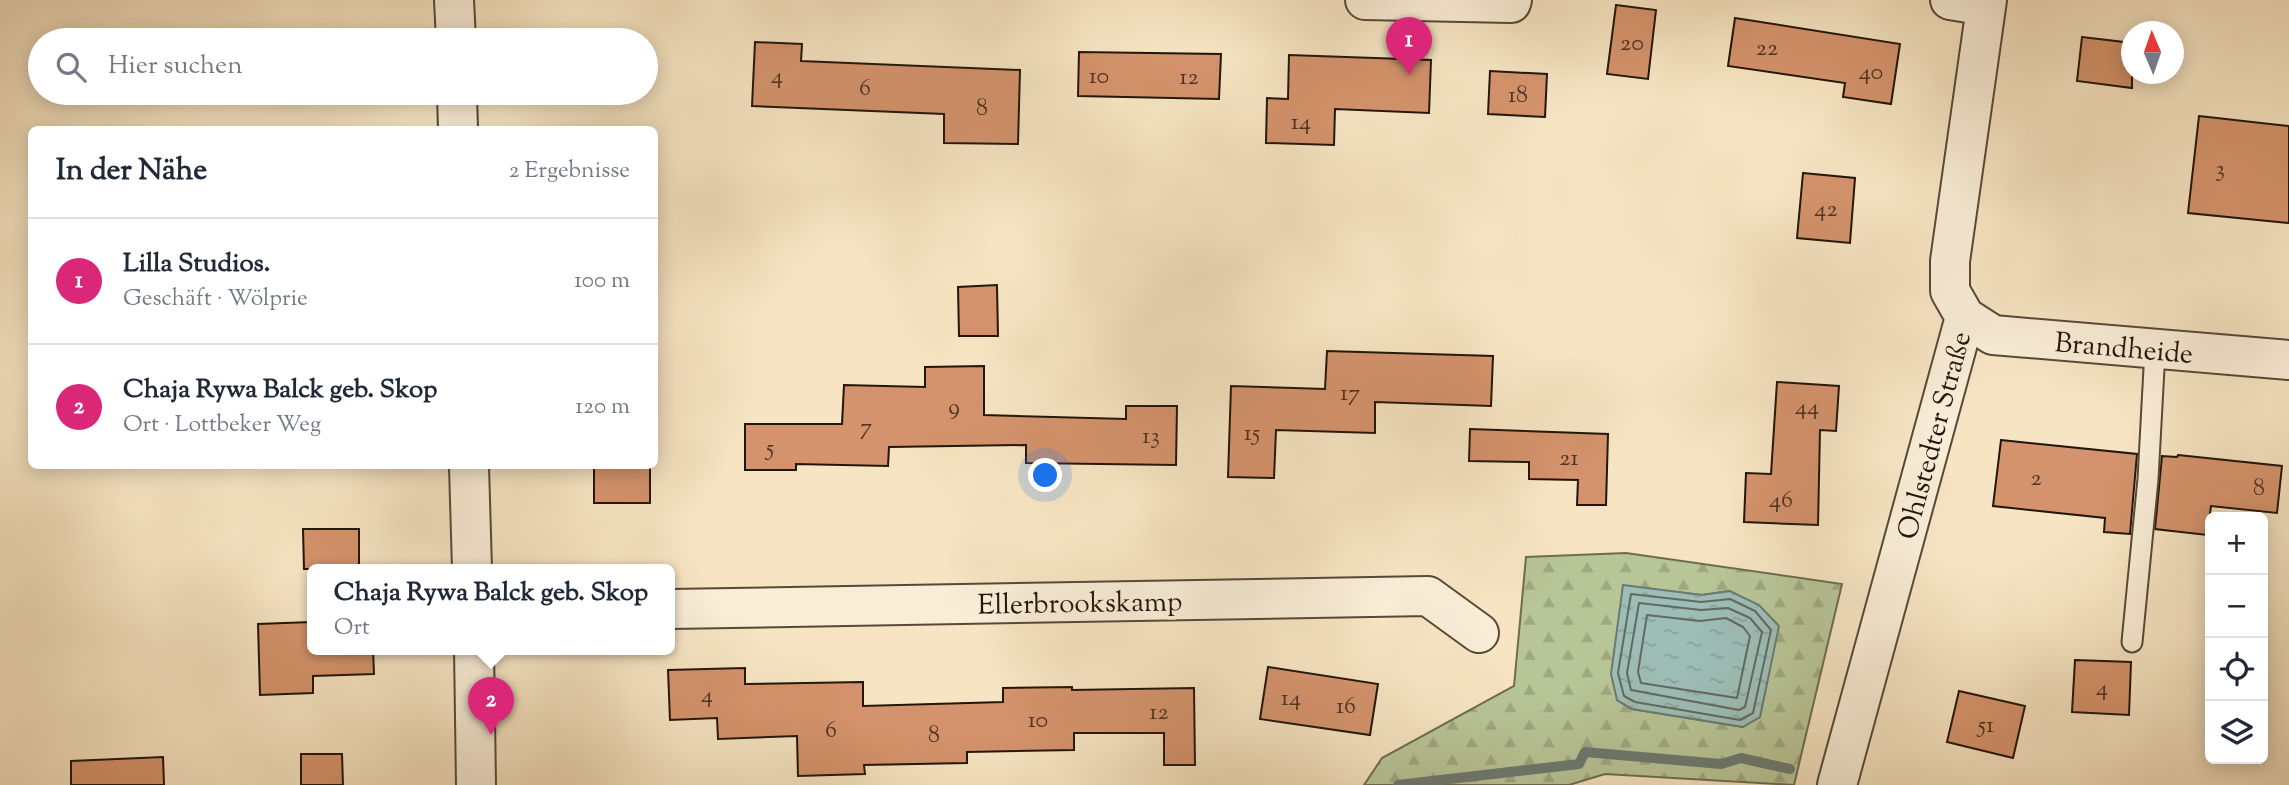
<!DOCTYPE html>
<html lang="de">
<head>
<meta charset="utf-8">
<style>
  :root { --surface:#fff; --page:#f6f6f7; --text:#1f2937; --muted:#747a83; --line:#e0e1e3; --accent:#db2777 }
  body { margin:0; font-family:"Sorts Mill Goudy",serif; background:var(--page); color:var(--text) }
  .controls { position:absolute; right:21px; bottom:21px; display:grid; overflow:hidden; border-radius:10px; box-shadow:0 4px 18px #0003 }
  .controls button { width:63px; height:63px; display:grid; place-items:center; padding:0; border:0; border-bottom:2px solid var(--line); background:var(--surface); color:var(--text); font:35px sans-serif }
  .compass { position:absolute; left:2121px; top:21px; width:63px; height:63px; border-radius:50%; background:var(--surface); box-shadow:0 4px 18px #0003; rotate:358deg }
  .you { position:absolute; left:1046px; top:476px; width:24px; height:24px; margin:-18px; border:5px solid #fff; border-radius:50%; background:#1a73e8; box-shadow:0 0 0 10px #1a73e833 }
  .badge { display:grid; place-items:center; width:46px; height:46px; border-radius:50%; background:var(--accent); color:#fff; font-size:23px; font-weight:700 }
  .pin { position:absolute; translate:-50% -58px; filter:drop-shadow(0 2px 4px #0008) }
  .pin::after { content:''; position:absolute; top:37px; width:24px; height:21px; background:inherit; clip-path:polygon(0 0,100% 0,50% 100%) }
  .popup { position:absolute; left:307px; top:564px; width:368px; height:91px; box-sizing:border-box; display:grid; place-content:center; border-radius:10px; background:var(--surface); filter:drop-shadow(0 2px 5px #0005); font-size:23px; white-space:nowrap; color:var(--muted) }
  .popup b { font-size:26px; color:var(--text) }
  .popup::after { content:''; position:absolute; left:50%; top:100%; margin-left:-14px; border:14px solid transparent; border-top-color:var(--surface) }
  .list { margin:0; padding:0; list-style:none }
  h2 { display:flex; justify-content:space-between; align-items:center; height:91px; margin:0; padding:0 28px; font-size:30px }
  h2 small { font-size:23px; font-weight:400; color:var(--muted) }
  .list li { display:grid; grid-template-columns:46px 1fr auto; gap:21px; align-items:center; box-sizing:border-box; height:126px; padding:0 28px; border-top:2px solid var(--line) }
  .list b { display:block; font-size:26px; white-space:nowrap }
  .list p { margin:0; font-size:23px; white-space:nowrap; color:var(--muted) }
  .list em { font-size:23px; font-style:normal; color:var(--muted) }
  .icon { flex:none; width:38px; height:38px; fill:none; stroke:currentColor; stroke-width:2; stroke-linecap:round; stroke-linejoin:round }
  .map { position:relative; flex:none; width:2289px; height:785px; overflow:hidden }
  .search { position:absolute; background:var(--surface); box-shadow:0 4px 18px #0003; left:28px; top:28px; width:630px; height:77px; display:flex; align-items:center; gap:18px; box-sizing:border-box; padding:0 24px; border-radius:38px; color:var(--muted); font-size:26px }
  .panel { position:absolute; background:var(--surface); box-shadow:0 4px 18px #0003; left:28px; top:126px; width:630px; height:343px; border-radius:10px }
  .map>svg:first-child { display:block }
  .forest { fill:url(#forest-firs); stroke:#6d6d50; stroke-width:2; fill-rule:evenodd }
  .water { fill:url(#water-ripples); stroke:#6c7a71; stroke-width:2 }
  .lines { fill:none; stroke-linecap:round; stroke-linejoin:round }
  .shore { stroke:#606a60; stroke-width:2 }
  .stream { stroke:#6c7a71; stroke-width:10 }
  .building { fill:#d4936c; stroke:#221509; stroke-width:2 }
  .service-casing { stroke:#574937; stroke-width:23 }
  .minor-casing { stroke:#574937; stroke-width:42 }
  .service { stroke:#f9edd7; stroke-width:19 }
  .minor { stroke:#f9edd7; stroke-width:38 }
  .labels { text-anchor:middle; stroke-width:7; stroke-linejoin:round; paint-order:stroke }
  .number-label { font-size:24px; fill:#4e3422 }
  .street-label { font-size:28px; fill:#221509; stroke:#f9edd7 }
</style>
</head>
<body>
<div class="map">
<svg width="2289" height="785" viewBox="0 0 2289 785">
  <defs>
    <pattern id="forest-firs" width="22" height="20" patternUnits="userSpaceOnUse" patternTransform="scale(1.75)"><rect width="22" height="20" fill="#b8c597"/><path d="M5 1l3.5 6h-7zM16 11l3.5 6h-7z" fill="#9ea881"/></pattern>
    <pattern id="water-ripples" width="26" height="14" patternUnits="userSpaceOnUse" patternTransform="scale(1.75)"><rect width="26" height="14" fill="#9dbeb7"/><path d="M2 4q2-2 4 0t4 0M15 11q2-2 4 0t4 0" fill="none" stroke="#87a29c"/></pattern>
  </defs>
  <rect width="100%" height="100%" fill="#f6e4c2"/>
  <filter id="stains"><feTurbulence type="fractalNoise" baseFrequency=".00286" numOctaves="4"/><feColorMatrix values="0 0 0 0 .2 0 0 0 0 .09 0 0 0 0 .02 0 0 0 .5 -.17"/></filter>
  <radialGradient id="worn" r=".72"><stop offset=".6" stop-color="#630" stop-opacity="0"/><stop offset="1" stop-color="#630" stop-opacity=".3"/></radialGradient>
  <!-- forest -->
  <path class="forest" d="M1626 553 1842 584 1794 785 1605 774 1569 785H1364L1382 758 1514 686 1526 557ZM1623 586 1702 595 1730 591 1743 727 1632 709 1617 700Z"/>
  <!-- water -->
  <path class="water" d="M1623 585 1702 595 1730 591 1759 605 1779 626 1760 717 1743 727 1632 709 1617 700 1611 674Z"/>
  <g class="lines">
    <!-- shore -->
    <path class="shore" d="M1631 594 1701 602 1730 599 1755 611 1771 630 1753 713 1740 720 1635 702 1624 696 1618 673Z
      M1639 603 1701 610 1728 608 1750 618 1762 632 1745 707 1739 710 1631 690 1627 673Z
      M1647 615 1700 621 1726 618 1743 627 1750 636 1737 698 1641 683 1638 672Z"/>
    <!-- stream -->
    <path class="stream" d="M1398 785 1579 764 1585 752 1721 764 1741 758 1790 769"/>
  </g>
  <!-- building -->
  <path class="building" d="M1616 5 1656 10 1648 79 1607 74Z
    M1735 18 1900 44 1891 104 1843 97 1845 83 1728 66Z
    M2082 37 2132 43V88L2077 81Z
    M755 42 802 44 801 61 1020 70 1018 144 944 143V114L752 106Z
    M1079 52 1221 54 1219 99 1078 96Z
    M1289 55 1431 60 1429 113 1335 109 1334 145 1266 143 1267 98 1288 99Z
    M1490 71 1547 74 1545 117 1488 114Z
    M557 93H585L584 104 557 103Z
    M2199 116 2289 126V223L2188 213Z
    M1803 173 1855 178 1850 243 1797 238Z
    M997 285 998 336H959L958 287Z
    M1327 351 1493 356 1491 406 1375 402V433L1276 430 1274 478 1228 477 1231 386 1325 389Z
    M984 366V415L1126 419V406H1177L1176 465 1026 463V445L889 447 888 466 796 464V470H745V424H842L844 385 925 387V367Z
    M1777 382 1839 386 1836 431 1820 430 1818 525 1744 522 1746 473 1771 474Z
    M1470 429 1608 434 1606 505H1577L1578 480 1529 479V462L1469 461Z
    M2001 440 2137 454 2130 534 2104 532 2105 518 1993 506Z
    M2178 455 2282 466 2277 513 2211 506 2207 535 2155 529 2162 456 2177 457Z
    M594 466H650V503H594Z
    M303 529H359V569H304Z
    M311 622 312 649H373L374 674 313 676V693L260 695 258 624Z
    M2075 660 2131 662 2129 715 2072 712Z
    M1268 667 1378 684 1370 735 1260 719Z
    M745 668V684L863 682V706L1003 702V688L1072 687V690L1194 688 1195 765H1164V733H1074V750L967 752V763L864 765 865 774 798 776 797 736 718 739 717 718 670 720 668 670Z
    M1959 691 2025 706 2013 758 1947 742Z
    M301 754H342L343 785H301Z
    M163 757 164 785H71V761Z"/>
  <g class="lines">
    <defs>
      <path id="service" d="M2132 642 2148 479 2155 350"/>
      <path id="minor" d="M454 0 456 40
        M1365 0 1511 3 1512 0
        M1950 0 1986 6
        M457 93 458 130
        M1965 317 1993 335 2289 360
        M469 466 472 569
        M670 609 1428 596 1479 633
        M474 649 476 785
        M1837 785 1965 317 1950 291V261L1987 0"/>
    </defs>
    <!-- service casing -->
    <use href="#service" class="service-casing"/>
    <!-- minor casing -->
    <use href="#minor" class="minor-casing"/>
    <!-- service -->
    <use href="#service" class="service"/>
    <!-- minor -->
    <use href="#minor" class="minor"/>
  </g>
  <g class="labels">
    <!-- number labels -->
    <g class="number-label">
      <text x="1632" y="50">20</text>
      <text x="1767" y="55">22</text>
      <text x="1871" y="79">40</text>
      <text x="777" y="83">4</text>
      <text x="1099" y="83">10</text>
      <text x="1189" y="84">12</text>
      <text x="865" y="95">6</text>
      <text x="1518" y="102">18</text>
      <text x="982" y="115">8</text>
      <text x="1301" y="129">14</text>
      <text x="2220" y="176">3</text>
      <text x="1826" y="216">42</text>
      <text x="1350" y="400">17</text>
      <text x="954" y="414">9</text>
      <text x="1807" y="414">44</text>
      <text x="866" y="434">7</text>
      <text x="1252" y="440">15</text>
      <text x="1151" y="443">13</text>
      <text x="770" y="455">5</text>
      <text x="1569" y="465">21</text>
      <text x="2036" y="485">2</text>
      <text x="2259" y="495">8</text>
      <text x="1781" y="507">46</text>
      <text x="2102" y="695">4</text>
      <text x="707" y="702">4</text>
      <text x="1291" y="705">14</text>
      <text x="1346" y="713">16</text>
      <text x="1159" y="719">12</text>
      <text x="1038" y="727">10</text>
      <text x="1986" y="732">51</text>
      <text x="831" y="737">6</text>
      <text x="934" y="742">8</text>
    </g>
    <!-- street labels -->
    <g class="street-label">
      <text transform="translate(2124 347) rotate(5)" y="10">Brandheide</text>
      <text transform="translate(1933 435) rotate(-75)" y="10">Ohlstedter Straße</text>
      <text transform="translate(1080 602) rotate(-1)" y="10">Ellerbrookskamp</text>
    </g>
  </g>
  <rect width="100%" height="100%" filter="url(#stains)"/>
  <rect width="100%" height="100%" fill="url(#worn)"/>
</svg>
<div class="controls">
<button>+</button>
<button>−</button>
<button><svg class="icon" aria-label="locate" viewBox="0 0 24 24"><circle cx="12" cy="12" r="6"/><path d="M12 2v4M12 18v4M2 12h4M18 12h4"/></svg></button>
<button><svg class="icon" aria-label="layers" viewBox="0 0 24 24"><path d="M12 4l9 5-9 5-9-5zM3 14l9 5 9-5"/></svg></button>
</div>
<svg class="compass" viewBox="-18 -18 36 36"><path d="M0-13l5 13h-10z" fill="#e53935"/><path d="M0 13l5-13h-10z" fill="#747a83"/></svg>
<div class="you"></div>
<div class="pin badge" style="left:1409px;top:75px">1</div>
<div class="pin badge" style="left:491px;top:735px">2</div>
<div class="popup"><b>Chaja Rywa Balck geb. Skop</b>Ort</div>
<div class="search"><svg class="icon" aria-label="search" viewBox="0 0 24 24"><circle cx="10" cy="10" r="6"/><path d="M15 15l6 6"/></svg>Hier suchen</div>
<section class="panel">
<h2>In der Nähe<small>2 Ergebnisse</small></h2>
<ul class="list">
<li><span class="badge">1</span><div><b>Lilla Studios.</b><p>Geschäft · Wölprie</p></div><em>100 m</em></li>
<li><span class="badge">2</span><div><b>Chaja Rywa Balck geb. Skop</b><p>Ort · Lottbeker Weg</p></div><em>120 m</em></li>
</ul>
</section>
</div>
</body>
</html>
